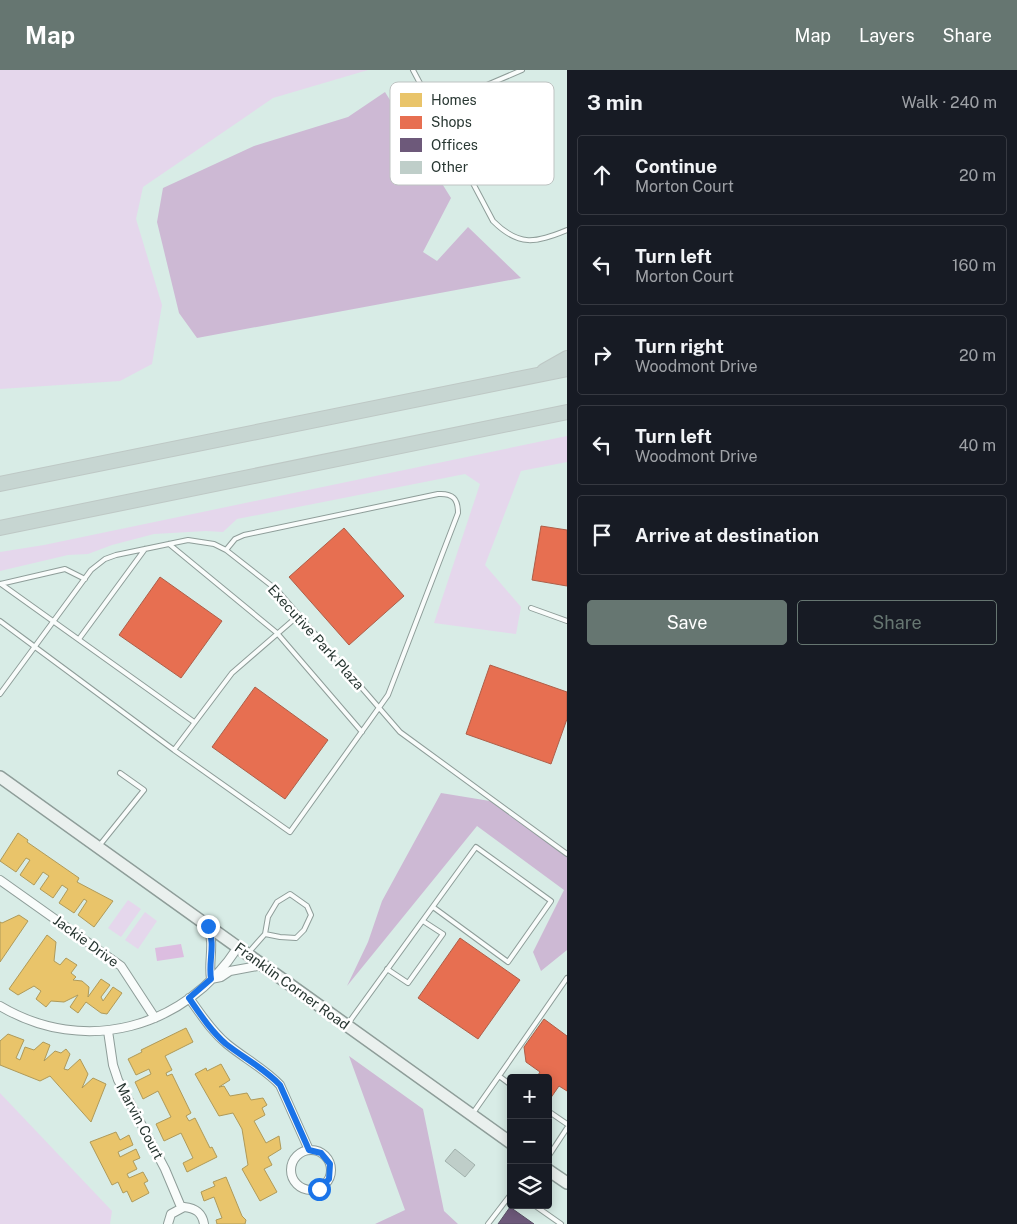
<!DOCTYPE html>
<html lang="en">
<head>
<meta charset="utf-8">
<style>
  :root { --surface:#171b24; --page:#242831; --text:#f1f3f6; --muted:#9ea1a6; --line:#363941; --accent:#667671 }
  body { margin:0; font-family:"Public Sans",sans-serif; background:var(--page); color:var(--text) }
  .controls { position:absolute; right:15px; bottom:15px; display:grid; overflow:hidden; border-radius:5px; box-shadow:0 2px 12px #0003 }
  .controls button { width:45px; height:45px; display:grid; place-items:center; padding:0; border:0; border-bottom:1px solid var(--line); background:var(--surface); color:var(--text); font:25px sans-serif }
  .stop { position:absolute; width:15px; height:15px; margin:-11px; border:4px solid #1a73e8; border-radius:50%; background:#fff }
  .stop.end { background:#1a73e8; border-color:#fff; box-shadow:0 1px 5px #0008 }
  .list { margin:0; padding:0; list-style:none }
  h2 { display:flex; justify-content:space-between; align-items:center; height:65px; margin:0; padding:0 20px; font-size:21px }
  h2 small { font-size:16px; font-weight:400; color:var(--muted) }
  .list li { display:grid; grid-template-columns:32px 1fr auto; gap:15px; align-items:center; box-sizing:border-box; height:80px; margin:0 10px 10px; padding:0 10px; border:1px solid var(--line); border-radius:5px }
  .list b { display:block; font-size:19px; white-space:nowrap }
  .list p { margin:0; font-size:16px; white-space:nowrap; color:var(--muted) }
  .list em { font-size:16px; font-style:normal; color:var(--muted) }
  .actions { display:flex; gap:10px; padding:15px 20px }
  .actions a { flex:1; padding:11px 0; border:1px solid var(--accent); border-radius:5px; text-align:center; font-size:18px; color:var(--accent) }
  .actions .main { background:var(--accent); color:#fff }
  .icon { flex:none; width:28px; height:28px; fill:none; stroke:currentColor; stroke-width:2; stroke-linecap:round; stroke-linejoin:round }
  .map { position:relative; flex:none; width:567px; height:1154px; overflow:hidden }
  header { display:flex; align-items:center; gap:30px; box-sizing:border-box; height:70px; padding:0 25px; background:var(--accent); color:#fff }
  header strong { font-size:24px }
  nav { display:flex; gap:28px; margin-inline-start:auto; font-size:18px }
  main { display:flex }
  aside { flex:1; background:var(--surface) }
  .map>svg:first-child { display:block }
  .green { fill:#e5d7ec }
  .forest { fill:#cdb9d4 }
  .water { fill:#dcbde0 }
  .homes { fill:#e9c46a; stroke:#af9a59 }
  .shops { fill:#e76f51; stroke:#ae5e48 }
  .offices { fill:#6d597a; stroke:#584f64 }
  .building { fill:#bfcec9; stroke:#a0b0ab }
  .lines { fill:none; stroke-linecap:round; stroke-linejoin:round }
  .lane-casing { stroke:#8e9d99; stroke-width:6 }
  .street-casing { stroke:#8e9d99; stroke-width:10 }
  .secondary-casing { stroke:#8e9d99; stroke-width:14 }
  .highway-casing { stroke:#bec8c5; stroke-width:16 }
  .lane { stroke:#f9fcfb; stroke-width:4 }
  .street { stroke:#f9fcfb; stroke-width:8 }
  .secondary { stroke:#eaf0ee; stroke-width:11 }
  .highway { stroke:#c7d6d2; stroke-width:14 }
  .route { stroke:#1a73e8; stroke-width:6 }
  .labels { text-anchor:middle; stroke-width:5; stroke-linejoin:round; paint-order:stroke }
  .street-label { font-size:14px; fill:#283732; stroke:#fff }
  .key { fill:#fff; stroke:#bec3c2; stroke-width:1 }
  .key-label { font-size:14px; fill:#283732 }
</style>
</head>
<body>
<header>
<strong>Map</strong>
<nav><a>Map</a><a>Layers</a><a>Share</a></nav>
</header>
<main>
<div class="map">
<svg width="567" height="1154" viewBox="0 0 567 1154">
  <rect width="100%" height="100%" fill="#d8ece6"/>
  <!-- green -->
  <path class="green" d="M0 0H368L273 28 143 117 136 149 162 235 152 294 120 311 0 319Z
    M567 366V392L521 401 485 495 521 537 516 564 434 553 480 414 465 404 237 449 223 462 206 461 154 464 112 475 88 484 68 485 0 501V482L44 475Z
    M128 830 141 839 121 867 108 858Z
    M145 842 157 851 138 879 125 870Z
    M0 1023 112 1141 110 1154H0Z"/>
  <!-- forest -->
  <path class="forest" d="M385 22 451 128 423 182 437 191 468 157 521 208 197 268 179 243 157 152 163 118 254 76 348 47Z
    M441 723 496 732 567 787V880L541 901 533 882 564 820 477 756 347 916 368 872 382 831Z
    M349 986 423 1039 444 1141 458 1154H375L405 1140Z"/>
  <!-- water -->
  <path class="water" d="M181 874 184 887 157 891 155 878Z"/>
  <!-- homes -->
  <path class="homes" d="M18 763 28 770 27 772 79 808 77 812 113 831 94 857 78 845 87 831 84 829 74 843 59 833 68 819 62 815 53 828 40 819 49 806 43 802 34 815 20 805 30 790 26 788 16 802 0 791Z
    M19 845 28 851 0 892V852L2 853Z
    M47 865 56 872 54 891 60 895 66 888 77 895 71 903 76 907 73 910 82 911 89 917 88 927 101 909 110 915 101 927 103 931 113 917 122 923 107 944 101 943 86 932 78 943 70 937 78 925 64 932 51 931 46 937 36 929 41 921 34 916 18 925 9 919Z
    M186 958 193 972 165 986 172 1000 166 1003 167 1006 172 1004 191 1043 186 1046 189 1051 195 1048 210 1078 212 1077 217 1087 187 1102 183 1093 193 1088 181 1063 164 1071 156 1054 171 1047 158 1021 143 1029 135 1012 151 1004 149 999 136 1005 128 989 142 982 141 980Z
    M8 964 24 970 16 988 20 990 25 977 34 980 43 972 50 975 44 991 55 981 61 983 66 979 70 984 64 999 68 1000 80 989 88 1004 82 1018 93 1008 106 1014 91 1052 50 1006 40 1011 0 995V971Z
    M221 994 230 1010 219 1017 224 1016 230 1026 247 1023 251 1030 263 1028 267 1035 262 1038 265 1045 254 1051 266 1073 279 1066 281 1079 268 1087 272 1095 264 1099 277 1122 260 1131 242 1099 248 1095 242 1059 233 1043 219 1046 195 1004 206 998 207 1001Z
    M116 1062 120 1070 129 1065 133 1075 118 1082 120 1087 136 1079 140 1088 133 1091 137 1099 127 1104 129 1108 143 1102 148 1111 144 1113 149 1123 132 1132 127 1121 123 1123 118 1112 112 1115 90 1072Z
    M226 1107 242 1146 246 1150 245 1154H217L216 1150 222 1148 214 1127 204 1131 201 1122 215 1116 213 1112Z"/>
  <!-- shops -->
  <path class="shops" d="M541 456 567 460V516L532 510Z
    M344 458 404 526 349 575 289 507Z
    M160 507 222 551 181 608 119 565Z
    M490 595 567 622V649L551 694 466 664Z
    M255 617 328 670 285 729 212 677Z
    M460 868 520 910 478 969 418 928Z
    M544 949 567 966V1021L559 1016 550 1029 548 1008H536L540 1002 526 992 524 977Z"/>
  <!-- offices -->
  <path class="offices" d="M510 1137 534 1154H498Z"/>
  <!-- building -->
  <path class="building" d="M455 1079 475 1095 465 1107 445 1091Z"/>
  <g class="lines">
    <defs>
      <path id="lane" d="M413 0 493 151C519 177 536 173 567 160
        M433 38 522 0
        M169 474 277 563 362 662
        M0 514 65 499 85 509
        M1 514 194 652
        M531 538 567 551
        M0 551 174 680 290 762 388 625 458 443C458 429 453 423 438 424L244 465 235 469 226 480
        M79 569 145 479
        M0 624 91 500 105 489 116 485 188 470 214 474 226 480 277 520 400 662 567 784
        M174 680 232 603 299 545
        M99 776 144 720 120 703
        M249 882 265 864 268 847 277 832 290 824 307 836 311 845 304 860 296 868 280 867 265 864
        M387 899 408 913 443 864 423 851
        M347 955 476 777 551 831 508 892 433 837
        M499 1006 567 908
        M548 1041 567 1054
        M473 1043 499 1006 511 1015
        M548 1087 567 1058
        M534 1135 561 1154
        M488 1154 511 1124"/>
      <path id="street" d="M0 810 121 896 155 948
        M208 856C215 876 208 890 211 909L221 907 230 901 263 895
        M189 928C201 944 211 961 227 974 244 988 265 999 280 1015L309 1080
        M0 936C84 986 185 959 238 877
        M108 961 113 995 118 1010 165 1099 181 1137
        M291 1100a20 20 0 1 1 40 0a20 20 0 1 1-40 0Z
        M168 1154 171 1144 184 1137C195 1138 202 1142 204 1154"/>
      <path id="secondary" d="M0 707 511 1073
        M548 1100 567 1113"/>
      <path id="highway" d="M544 301 567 288
        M0 414 567 299
        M0 458 567 342"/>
    </defs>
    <!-- lane casing -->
    <use href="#lane" class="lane-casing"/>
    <!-- street casing -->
    <use href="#street" class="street-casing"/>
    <!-- secondary casing -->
    <use href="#secondary" class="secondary-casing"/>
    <!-- highway casing -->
    <use href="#highway" class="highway-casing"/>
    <!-- lane -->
    <use href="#lane" class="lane"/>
    <!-- street -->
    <use href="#street" class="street"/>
    <!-- secondary -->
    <use href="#secondary" class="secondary"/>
    <!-- highway -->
    <use href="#highway" class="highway"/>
  </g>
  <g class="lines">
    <!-- route -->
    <path class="route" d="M208 856C216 876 208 890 211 909L189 928C200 944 211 961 226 974 244 988 265 999 280 1015L309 1080 321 1083 330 1094 329 1109 319 1119"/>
  </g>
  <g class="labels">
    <!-- street labels -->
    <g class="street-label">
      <text transform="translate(316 567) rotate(48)" y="5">Executive Park Plaza</text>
      <text transform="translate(86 871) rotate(36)" y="5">Jackie Drive</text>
      <text transform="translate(292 916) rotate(36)" y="5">Franklin Corner Road</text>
      <text transform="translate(140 1051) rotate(62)" y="5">Marvin Court</text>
    </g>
  </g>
  <!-- legend -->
  <rect x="390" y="12" width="164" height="103" rx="8" class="key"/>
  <rect x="400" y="23" width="22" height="14" fill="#e9c46a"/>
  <rect x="400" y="46" width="22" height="13" fill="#e76f51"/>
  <rect x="400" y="68" width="22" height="14" fill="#6d597a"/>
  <rect x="400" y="91" width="22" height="13" fill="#bfcec9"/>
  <g class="key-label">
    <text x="431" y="35">Homes</text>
    <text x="431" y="57">Shops</text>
    <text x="431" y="80">Offices</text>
    <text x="431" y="102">Other</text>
  </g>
</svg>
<div class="controls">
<button>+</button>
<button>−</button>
<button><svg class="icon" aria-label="layers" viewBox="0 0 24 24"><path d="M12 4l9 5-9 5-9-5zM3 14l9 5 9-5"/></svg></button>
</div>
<div class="stop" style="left:319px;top:1119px"></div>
<div class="stop end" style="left:208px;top:856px"></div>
</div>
<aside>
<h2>3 min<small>Walk · 240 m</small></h2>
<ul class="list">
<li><svg class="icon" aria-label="ahead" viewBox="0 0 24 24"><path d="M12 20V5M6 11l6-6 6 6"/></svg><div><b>Continue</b><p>Morton Court</p></div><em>20 m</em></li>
<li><svg class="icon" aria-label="left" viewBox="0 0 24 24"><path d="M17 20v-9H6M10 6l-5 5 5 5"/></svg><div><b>Turn left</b><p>Morton Court</p></div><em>160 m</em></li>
<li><svg class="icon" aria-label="right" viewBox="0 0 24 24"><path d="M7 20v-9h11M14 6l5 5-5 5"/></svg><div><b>Turn right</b><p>Woodmont Drive</p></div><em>20 m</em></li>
<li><svg class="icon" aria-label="left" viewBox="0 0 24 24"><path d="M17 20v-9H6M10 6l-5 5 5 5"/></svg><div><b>Turn left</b><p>Woodmont Drive</p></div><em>40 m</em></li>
<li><svg class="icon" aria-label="arrive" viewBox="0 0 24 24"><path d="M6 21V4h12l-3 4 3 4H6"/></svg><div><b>Arrive at destination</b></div></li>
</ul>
<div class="actions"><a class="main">Save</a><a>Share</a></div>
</aside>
</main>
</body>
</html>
